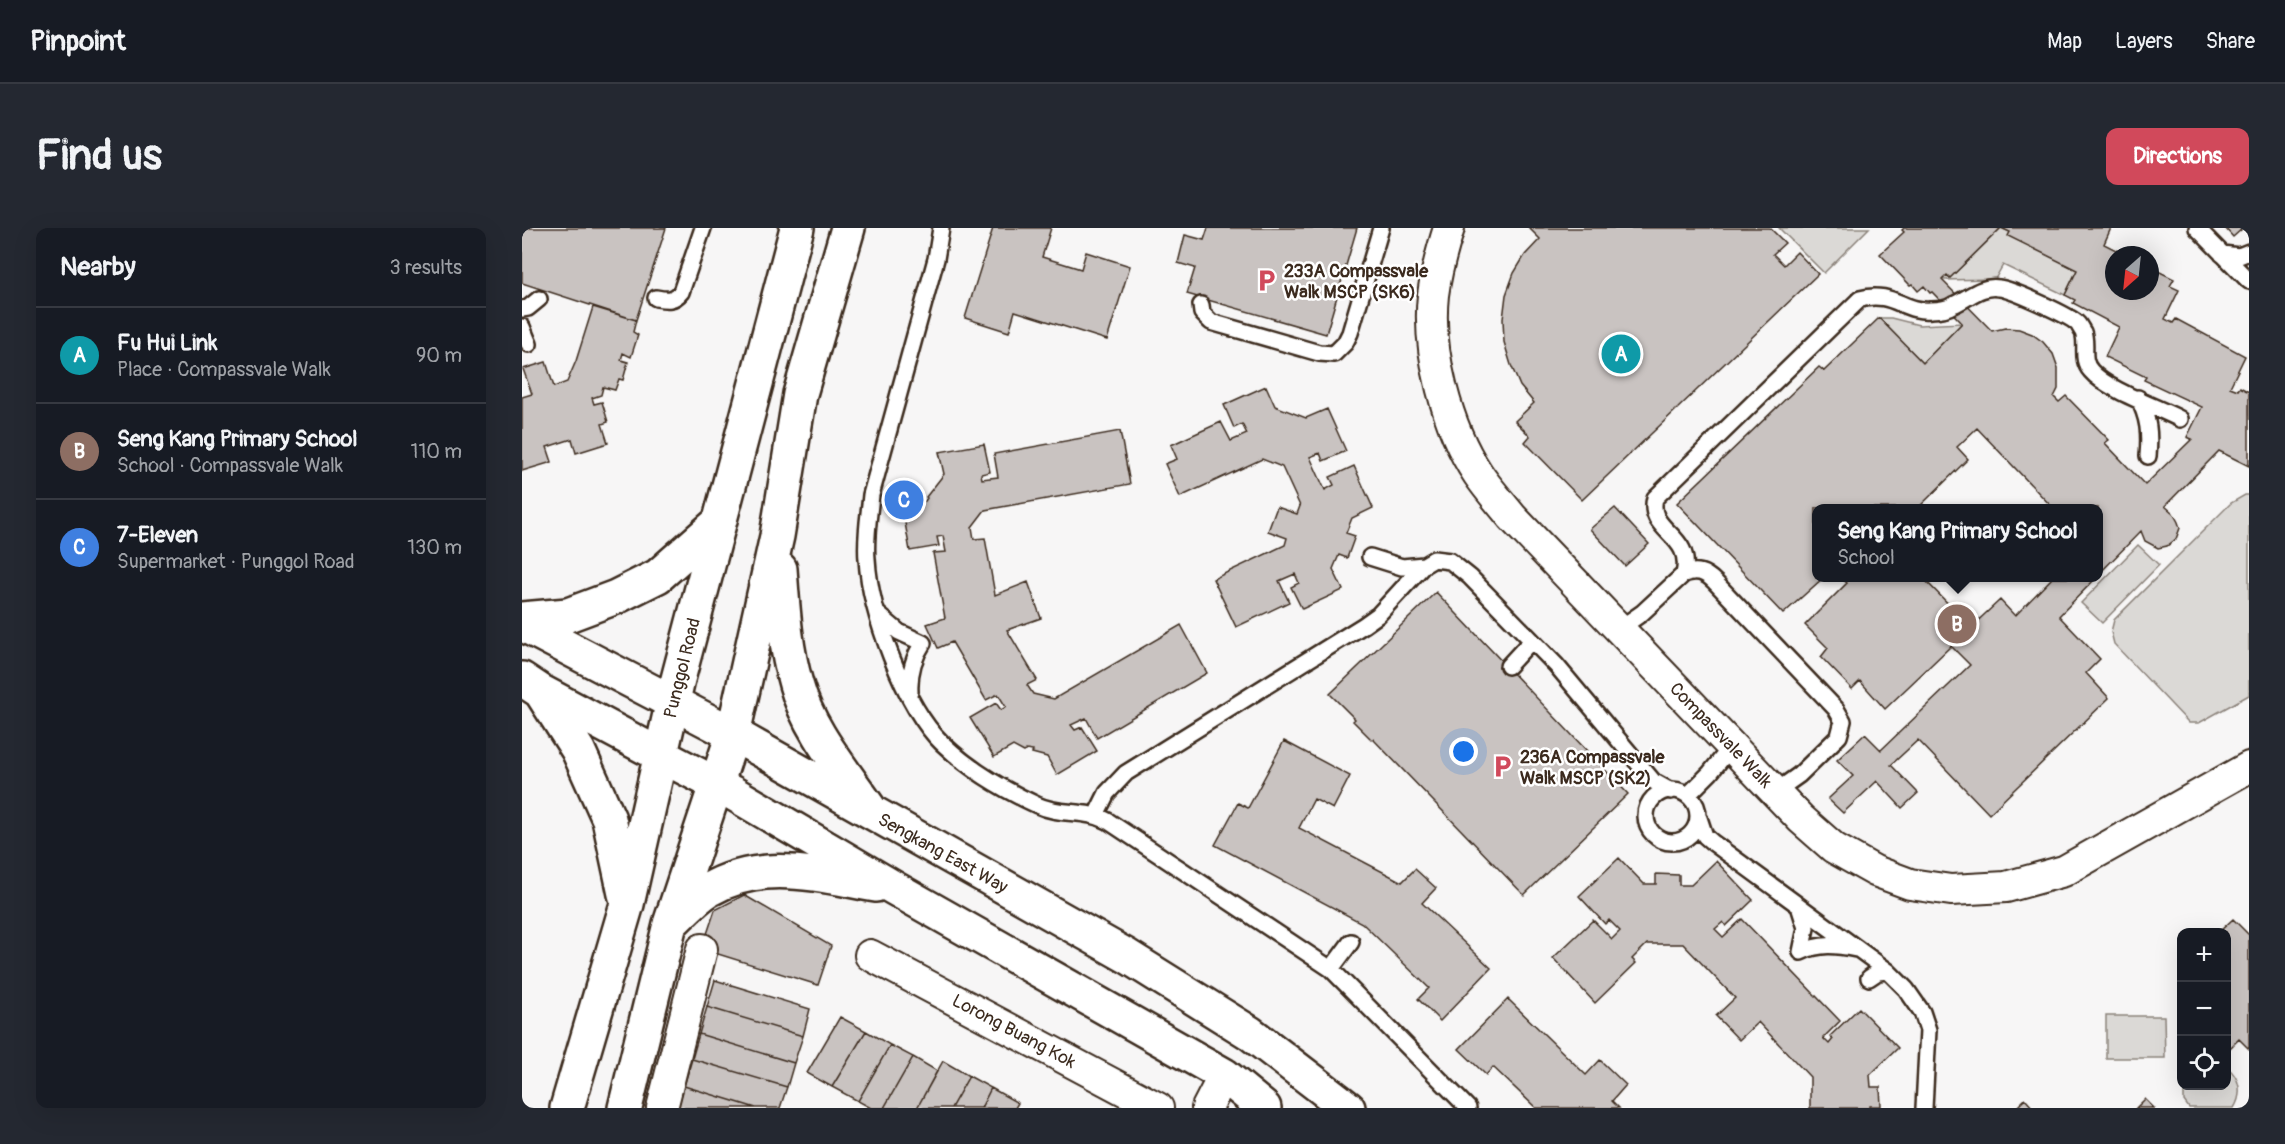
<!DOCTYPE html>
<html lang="en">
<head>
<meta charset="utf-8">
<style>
  :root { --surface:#171b24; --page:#242831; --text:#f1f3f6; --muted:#9ea1a6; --line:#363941; --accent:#d1495b }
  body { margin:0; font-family:Pangolin,sans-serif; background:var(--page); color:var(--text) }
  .controls { position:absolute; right:18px; bottom:18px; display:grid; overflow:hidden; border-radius:12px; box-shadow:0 6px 24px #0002 }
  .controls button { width:54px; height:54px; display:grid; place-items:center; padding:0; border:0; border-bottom:2px solid var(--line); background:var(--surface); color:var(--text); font:30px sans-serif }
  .compass { position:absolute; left:1583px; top:18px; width:54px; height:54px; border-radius:50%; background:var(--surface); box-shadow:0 6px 24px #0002; rotate:207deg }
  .you { position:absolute; left:942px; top:524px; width:21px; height:21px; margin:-15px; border:4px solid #fff; border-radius:50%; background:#1a73e8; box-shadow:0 0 0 9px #1a73e833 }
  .badge { display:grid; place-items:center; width:39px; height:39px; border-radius:50%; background:var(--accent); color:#fff; font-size:20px; font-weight:700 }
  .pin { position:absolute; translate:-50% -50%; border:3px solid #fff; box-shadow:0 2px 6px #0006 }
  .popup { position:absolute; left:1290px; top:276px; width:291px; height:78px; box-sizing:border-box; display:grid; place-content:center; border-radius:12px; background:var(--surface); filter:drop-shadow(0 2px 4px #0005); font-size:20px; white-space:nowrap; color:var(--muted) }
  .popup b { font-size:22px; color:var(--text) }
  .popup::after { content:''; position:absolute; left:50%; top:100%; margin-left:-12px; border:12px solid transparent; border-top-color:var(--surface) }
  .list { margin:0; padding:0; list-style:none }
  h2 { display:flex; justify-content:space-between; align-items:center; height:78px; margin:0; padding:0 24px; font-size:26px }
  h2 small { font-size:20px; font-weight:400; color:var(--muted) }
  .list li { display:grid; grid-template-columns:39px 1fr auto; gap:18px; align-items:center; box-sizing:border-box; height:96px; padding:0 24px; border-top:2px solid var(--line) }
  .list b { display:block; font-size:22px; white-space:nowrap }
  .list p { margin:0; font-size:20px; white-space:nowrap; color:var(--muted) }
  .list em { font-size:20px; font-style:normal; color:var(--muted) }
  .icon { flex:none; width:33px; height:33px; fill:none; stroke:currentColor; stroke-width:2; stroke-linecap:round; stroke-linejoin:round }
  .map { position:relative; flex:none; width:1727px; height:880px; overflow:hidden; border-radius:12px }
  header { display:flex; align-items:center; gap:36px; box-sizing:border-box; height:84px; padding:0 30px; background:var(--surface); border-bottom:2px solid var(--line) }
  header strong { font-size:28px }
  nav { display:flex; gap:33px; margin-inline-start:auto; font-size:21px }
  .intro { display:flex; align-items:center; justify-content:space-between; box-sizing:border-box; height:144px; padding:0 36px }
  h1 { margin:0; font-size:42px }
  .button { padding:15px 27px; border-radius:12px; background:var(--accent); color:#fff; font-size:21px; font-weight:700 }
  main { display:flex; gap:36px; padding:0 36px }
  aside { flex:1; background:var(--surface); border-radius:12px; box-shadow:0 6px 24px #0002 }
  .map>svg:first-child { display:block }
  .green { fill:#dbd9d6; stroke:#8b827a; stroke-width:1.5 }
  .building { fill:#c9c3c1; stroke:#3b2a1e; stroke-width:1.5; fill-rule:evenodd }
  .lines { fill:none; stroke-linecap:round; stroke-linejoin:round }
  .service-casing { stroke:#3b2a1e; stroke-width:20 }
  .minor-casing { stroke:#3b2a1e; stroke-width:34 }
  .secondary-casing { stroke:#3b2a1e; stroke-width:38 }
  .service { stroke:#fff; stroke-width:15 }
  .minor { stroke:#fff; stroke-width:30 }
  .secondary { stroke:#fff; stroke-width:33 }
  .labels { text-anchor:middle; stroke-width:5; stroke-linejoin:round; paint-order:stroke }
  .poi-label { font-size:18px; font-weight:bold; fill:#3b2a1e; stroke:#fff; text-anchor:start }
  .street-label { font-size:18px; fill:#3b2a1e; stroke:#fff }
</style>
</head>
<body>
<header>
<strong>Pinpoint</strong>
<nav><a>Map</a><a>Layers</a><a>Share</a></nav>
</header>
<div class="intro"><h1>Find us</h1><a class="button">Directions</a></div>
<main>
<aside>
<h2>Nearby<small>3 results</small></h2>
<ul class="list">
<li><span class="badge" style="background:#0f9aa8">A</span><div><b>Fu Hui Link</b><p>Place · Compassvale Walk</p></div><em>90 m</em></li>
<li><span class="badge" style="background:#8d6e63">B</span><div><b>Seng Kang Primary School</b><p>School · Compassvale Walk</p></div><em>110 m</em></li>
<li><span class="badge" style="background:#3f7fe0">C</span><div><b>7-Eleven</b><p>Supermarket · Punggol Road</p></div><em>130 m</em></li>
</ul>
</aside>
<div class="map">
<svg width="1727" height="880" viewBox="0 0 1727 880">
  <rect width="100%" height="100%" fill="#f7f6f6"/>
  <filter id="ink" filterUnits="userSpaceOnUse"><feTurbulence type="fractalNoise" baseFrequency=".0167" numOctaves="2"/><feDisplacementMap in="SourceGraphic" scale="12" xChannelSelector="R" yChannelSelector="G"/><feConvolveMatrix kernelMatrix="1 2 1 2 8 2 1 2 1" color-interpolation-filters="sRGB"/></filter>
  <g filter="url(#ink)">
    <!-- green -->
    <path class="green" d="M1257 0H1347L1302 45Z
      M1479 0 1488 4 1487 8 1555 42 1543 67 1481 37 1473 51 1420 52 1425 47 1428 50Z
      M1357 90H1369L1397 97 1440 95 1401 135Z
      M1723 267H1727V467L1677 495H1667L1592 416 1589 404 1592 392 1709 275Z
      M1616 317 1637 337 1580 395 1559 375Z
      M1584 788H1642L1643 830H1584Z
      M1705 839C1718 850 1721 865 1712 880H1667L1662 873V858H1704Z"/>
    <!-- building -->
    <path class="building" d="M0 0H144L114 92 0 55Z
      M471 0H529L520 29 559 41 564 24 608 38 585 112 493 83 487 104 443 90Z
      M686 0H835L804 106 665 66 673 40 656 35 663 7 682 12Z
      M1007 0H1248L1263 15 1251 26 1262 37 1275 24 1296 46 1060 272 1003 214 1008 208 993 193 1012 175 998 158 989 137 982 114 981 91 984 67 992 45 1003 27 1018 11Z
      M1382 0H1589L1582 16 1604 27H1592V63H1628V39L1652 51 1648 58 1657 62 1643 91 1651 95 1654 91 1723 128 1708 159 1716 162 1718 159 1727 164V238L1697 223 1643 278 1651 285 1656 294 1658 300 1654 311 1645 318 1636 320 1623 313 1619 303 1576 347V280H1531L1455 200 1435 219 1446 231 1396 280H1294V350H1301L1261 386 1155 275 1297 139 1302 143 1357 90 1401 135 1440 95 1410 64 1408 65 1402 58 1396 63 1390 56 1388 57 1358 26 1382 4 1380 2ZM1479 0 1488 4 1486 8 1555 42 1543 67 1553 72 1551 75 1597 99 1583 129 1624 149 1622 152 1680 179 1665 209 1670 211 1623 257 1583 215 1587 212 1544 168 1537 174 1532 169 1536 161V140L1531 126 1521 114 1510 106 1497 101 1483 100 1470 103 1420 52 1425 47 1428 50Z
      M1703 0H1721L1711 9Z
      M71 79 114 92 111 104 116 107 109 129 101 125 99 132 106 134 101 152 97 151 93 162 81 159 79 167 70 170 72 176 80 174 86 194 80 196 86 215 54 225 50 211 25 219 30 234 0 243V169L10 166 1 141 24 134 32 159 45 154 54 133Z
      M744 158 753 178 784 190 805 181 824 223 801 233 798 225 788 229 803 262 812 257 808 249 832 238 851 280 830 290 824 305 833 308 825 330 817 327 811 341 821 362 780 381 769 359 777 355 773 346 757 353 767 374 714 399 691 351 763 317 765 310 746 303 755 279 775 286 778 278 760 239 740 231 658 269 643 236 655 231 649 217 699 194 709 213 725 206 720 196 712 200 702 177Z
      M598 203 608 256 463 282 450 299 452 311 463 310 473 367 506 354 519 390 485 402 515 452 505 457 511 466 532 471 659 397 685 445 575 510 564 490 549 497 553 502 560 499 575 523 535 547 525 529 510 525 511 523 504 522 502 524 491 518 472 529 448 490 474 475 479 482 484 479 476 466 464 472 430 414 416 420 405 396 423 390 411 325 424 324 421 308 415 309 417 318 388 323 380 278 403 273 405 270 404 269 422 246 417 224 462 216 468 244 459 246 460 251 476 249 472 226Z
      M1093 280 1127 316 1103 338 1068 301Z
      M1319 350H1401L1449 399 1478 372 1493 388 1530 350H1574L1537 388 1578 431 1564 445 1587 470 1467 586 1396 512 1369 537 1396 565 1380 580 1355 553 1321 585 1306 571 1331 548 1315 532 1343 506 1359 522 1448 437 1429 418 1363 481 1338 453 1330 461 1299 429 1306 420 1283 397 1325 355Z
      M914 364 1106 566 1002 667 851 511 850 512 831 493 833 491 808 466Z
      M762 513 828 548 811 581 792 571 777 600 880 654 893 641 914 660 900 675 969 740 918 793 896 771 907 760 840 695 693 617 716 575 726 580Z
      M1097 630 1122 656H1134V646L1157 647V657H1169L1194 633 1231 672 1204 698 1201 694 1193 701 1201 709 1220 691 1318 793 1301 810 1307 816 1311 811 1308 808 1337 780 1376 820 1348 847 1349 859H1358L1359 878H1348V880H1288V849L1236 794 1217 812 1194 788 1213 770 1161 716H1125L1110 731 1114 735 1073 775 1031 730 1071 692 1090 711 1098 703 1087 692 1083 696 1057 668Z
      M222 667 309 718 296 757 180 721 193 682Z
      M1711 691 1727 707V821L1717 811 1708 820 1704 816V704H1697Z
      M193 752 288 781 281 808 185 779Z
      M986 771 1064 847 1078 832 1104 857 1090 873 1097 880H1014L971 839 964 847 937 821Z
      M185 779 281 808 272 835 177 806Z
      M318 789 344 803 310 859 285 845Z
      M344 803 368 817 336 873 310 859Z
      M177 806 272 835 265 859 170 831Z
      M368 817 391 829 362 880H349L336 873Z
      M391 829 415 843 395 880H362Z
      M170 831 265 859 258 880H234L162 858Z
      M421 833 447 848 429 880H395Z
      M447 848 469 860 459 880H429Z
      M162 858 234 880H156Z
      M469 860 496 875 493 880H459Z
      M1503 871 1511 880H1494Z
      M1623 871 1632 880H1614Z"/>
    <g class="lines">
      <defs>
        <path id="service" d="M419 0 414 31 349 267C347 288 343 310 345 331 348 384 382 478 420 515 448 542 480 561 515 577 538 588 564 581 586 593L809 741 946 880
          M1675 0 1727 53
          M1700 26 1717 28 1727 24
          M134 70C145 72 152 73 159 64L181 0
          M679 77 680 85 689 94 797 125 812 126 823 115 828 105 859 0
          M0 81 6 80 17 71
          M0 99 7 116
          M1616 170C1627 190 1628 206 1626 228
          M848 329 880 339 902 337
          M1162 346C1172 306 1124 304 1133 270L1338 71C1371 62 1382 85 1409 82 1416 82 1425 81 1431 77 1447 70 1459 57 1477 60 1489 61 1549 88 1556 96 1557 97 1560 103 1561 104 1566 117 1558 131 1569 143 1585 162 1635 179 1658 191
          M357 387 377 404 401 415C391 430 387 445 388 464
          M1097 401 1120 385 1162 346C1175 341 1183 344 1193 354L1314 481 1321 493 1317 508 1277 547 1253 564
          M986 438 1009 413
          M1124 588a26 26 0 1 1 52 0a26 26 0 1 1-52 0Z
          M1166 567 1188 545 1209 519
          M574 587 585 565 604 545 842 397 856 387 902 337 912 331 928 333 948 349 1034 437 1131 553 1149 563
          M1177 590 1183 608 1190 614 1366 743 1384 761 1400 784 1406 802 1402 880
          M1277 678 1284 700 1279 724
          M1279 724C1298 715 1314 717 1334 721
          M809 741 829 714
          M1347 750 1356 744 1366 743"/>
        <path id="minor" d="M927 0C920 22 914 44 911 67 905 123 925 200 956 246 966 261 979 275 990 289L1279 591 1312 620 1353 643 1388 656 1429 662 1484 659 1542 643 1727 539
          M348 727 636 880
          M140 880 180 721
          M685 880 702 847"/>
        <path id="secondary" d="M258 341C261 380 263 419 274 456 286 501 321 542 347 580
          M0 391 46 387 94 369 136 348 196 295
          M0 396 211 506 605 728 728 805 826 880
          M0 451 18 463 123 519 209 564 372 660 702 847 742 880
          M19 464 56 522 87 591 103 666
          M148 696C160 685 172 671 186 662 241 630 295 647 354 657
          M45 880 105 676 155 455 275 0
          M103 880 148 696 211 506 255 308 278 166 326 0"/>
      </defs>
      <!-- service casing -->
      <use href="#service" class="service-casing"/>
      <!-- minor casing -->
      <use href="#minor" class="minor-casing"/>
      <!-- secondary casing -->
      <use href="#secondary" class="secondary-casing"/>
      <!-- service -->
      <use href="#service" class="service"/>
      <!-- minor -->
      <use href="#minor" class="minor"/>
      <!-- secondary -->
      <use href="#secondary" class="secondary"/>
    </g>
  </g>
  <!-- icons -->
  <defs>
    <symbol id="parking-bare" viewBox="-9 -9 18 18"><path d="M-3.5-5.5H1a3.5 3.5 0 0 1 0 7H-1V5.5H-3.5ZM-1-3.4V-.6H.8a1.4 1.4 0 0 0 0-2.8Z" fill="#d1495b" stroke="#fff" stroke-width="2.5" paint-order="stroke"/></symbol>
  </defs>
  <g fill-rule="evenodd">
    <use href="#parking-bare" x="728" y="36" width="33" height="33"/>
    <use href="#parking-bare" x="964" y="522" width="33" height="33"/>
  </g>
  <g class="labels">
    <!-- poi labels -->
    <g class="poi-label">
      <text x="762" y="49">233A Compassvale<tspan x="762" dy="21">Walk MSCP (SK6)</tspan></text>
      <text x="998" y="535">236A Compassvale<tspan x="998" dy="21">Walk MSCP (SK2)</tspan></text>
    </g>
    <!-- street labels -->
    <g class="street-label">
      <text transform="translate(160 440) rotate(-76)" y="6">Punggol Road</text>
      <text transform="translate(1199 507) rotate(46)" y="6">Compassvale Walk</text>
      <text transform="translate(421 625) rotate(29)" y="6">Sengkang East Way</text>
      <text transform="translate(492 803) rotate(28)" y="6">Lorong Buang Kok</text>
    </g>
  </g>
</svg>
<div class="controls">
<button>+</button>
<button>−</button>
<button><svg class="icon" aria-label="locate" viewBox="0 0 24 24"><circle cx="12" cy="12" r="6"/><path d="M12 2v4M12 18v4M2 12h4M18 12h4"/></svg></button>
</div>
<svg class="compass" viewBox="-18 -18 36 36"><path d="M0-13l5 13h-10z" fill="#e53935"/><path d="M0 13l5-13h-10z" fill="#9ea1a6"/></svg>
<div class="you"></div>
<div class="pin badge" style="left:1099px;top:126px;background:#0f9aa8">A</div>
<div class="pin badge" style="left:1435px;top:396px;background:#8d6e63">B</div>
<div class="popup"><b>Seng Kang Primary School</b>School</div>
<div class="pin badge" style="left:382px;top:272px;background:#3f7fe0">C</div>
</div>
</main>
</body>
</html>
